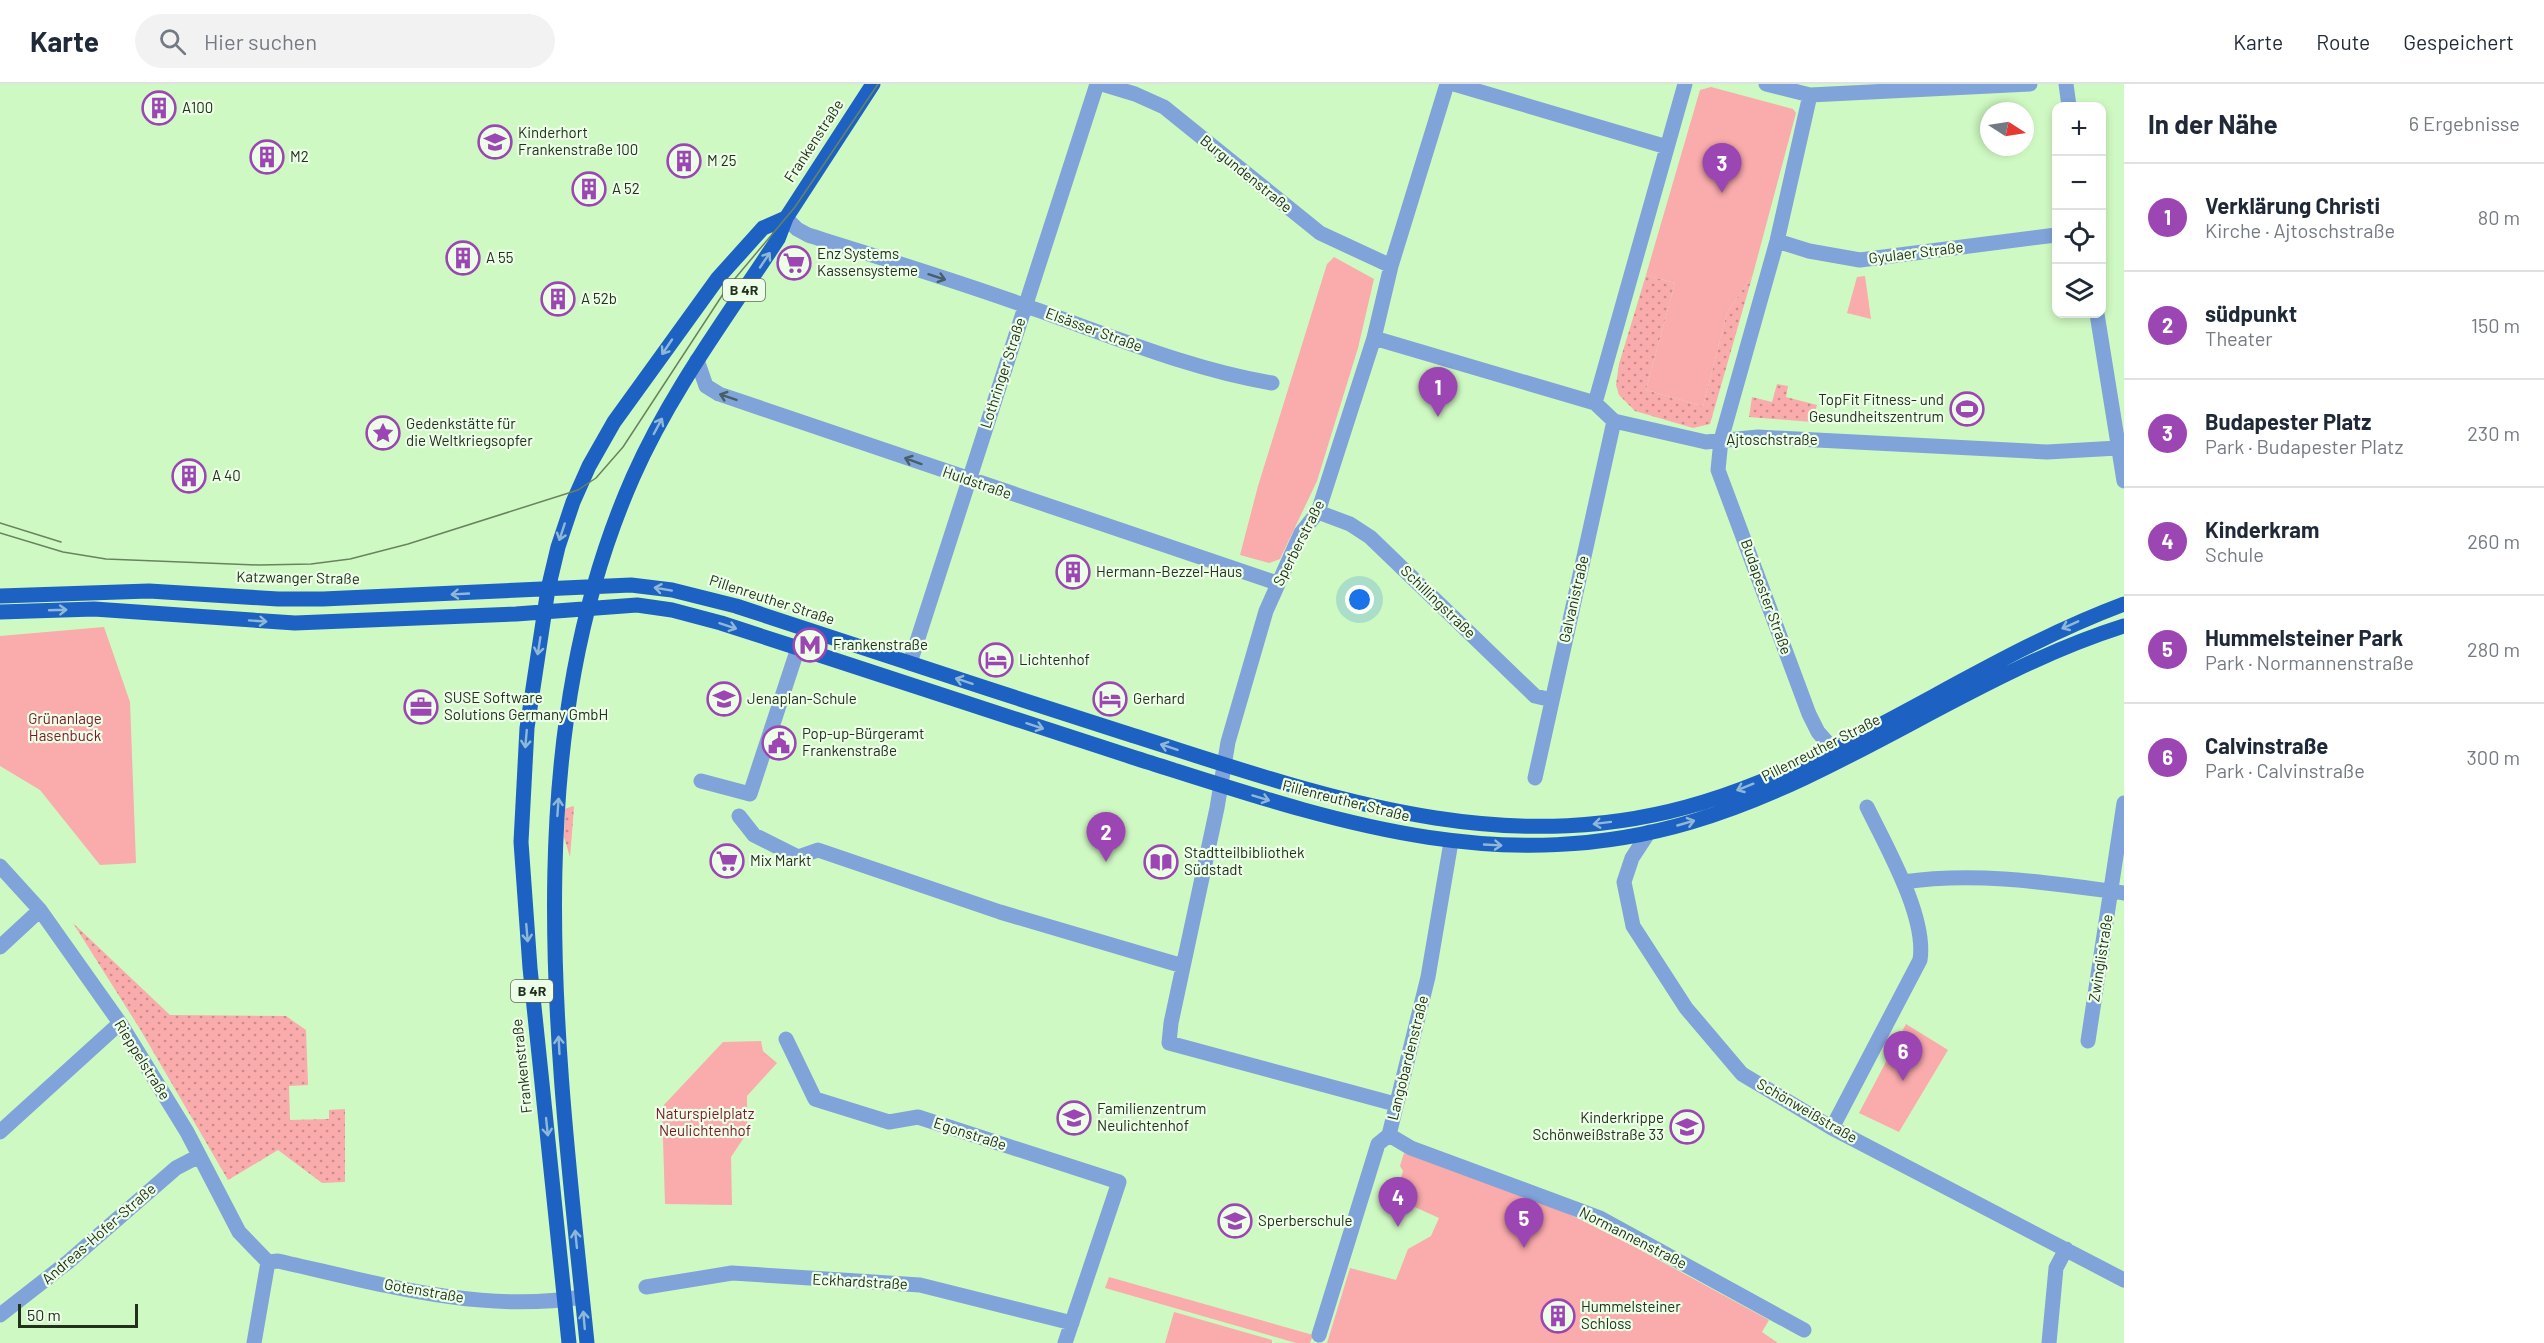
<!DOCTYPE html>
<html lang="de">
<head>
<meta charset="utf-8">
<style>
  :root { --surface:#fff; --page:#f2f2f3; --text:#1f2937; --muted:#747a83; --line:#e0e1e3; --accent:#9c46b4 }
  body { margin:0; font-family:Barlow,sans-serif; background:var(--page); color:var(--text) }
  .controls { position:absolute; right:18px; top:18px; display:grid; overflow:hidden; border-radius:12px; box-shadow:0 3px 9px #0003 }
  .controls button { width:54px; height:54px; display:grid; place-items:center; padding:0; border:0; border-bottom:2px solid var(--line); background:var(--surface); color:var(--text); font:30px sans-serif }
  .compass { position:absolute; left:1980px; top:18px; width:54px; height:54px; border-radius:50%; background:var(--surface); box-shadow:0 3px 9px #0003; rotate:102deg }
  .scale { position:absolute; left:18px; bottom:15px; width:120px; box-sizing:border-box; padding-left:6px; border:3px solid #21311c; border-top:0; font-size:16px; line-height:21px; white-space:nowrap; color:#21311c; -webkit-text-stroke:4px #edfee8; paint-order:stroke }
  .you { position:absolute; left:1360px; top:516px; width:21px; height:21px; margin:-15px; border:4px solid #fff; border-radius:50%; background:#1a73e8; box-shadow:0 0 0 9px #1a73e833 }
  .badge { display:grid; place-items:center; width:39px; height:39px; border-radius:50%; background:var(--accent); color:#fff; font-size:20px; font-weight:700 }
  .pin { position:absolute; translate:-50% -50px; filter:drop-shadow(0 2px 3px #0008) }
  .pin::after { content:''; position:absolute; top:32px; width:21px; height:18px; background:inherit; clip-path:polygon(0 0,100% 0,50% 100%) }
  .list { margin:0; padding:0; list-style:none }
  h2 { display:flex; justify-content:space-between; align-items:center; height:78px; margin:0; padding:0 24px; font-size:26px }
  h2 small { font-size:20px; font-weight:400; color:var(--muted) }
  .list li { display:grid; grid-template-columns:39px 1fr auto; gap:18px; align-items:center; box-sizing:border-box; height:108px; padding:0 24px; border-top:2px solid var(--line) }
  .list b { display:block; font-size:22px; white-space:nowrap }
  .list p { margin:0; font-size:20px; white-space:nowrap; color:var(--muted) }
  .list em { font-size:20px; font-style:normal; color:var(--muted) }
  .icon { flex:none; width:33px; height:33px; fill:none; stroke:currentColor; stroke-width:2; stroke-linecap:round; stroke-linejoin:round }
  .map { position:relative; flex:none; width:2124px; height:1259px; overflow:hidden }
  header { display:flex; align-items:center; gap:36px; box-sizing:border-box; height:84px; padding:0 30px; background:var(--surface); border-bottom:2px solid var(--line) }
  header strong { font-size:28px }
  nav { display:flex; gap:33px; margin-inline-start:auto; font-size:21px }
  .search { width:420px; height:54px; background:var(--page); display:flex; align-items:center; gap:15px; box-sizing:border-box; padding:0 21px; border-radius:33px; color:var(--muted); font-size:22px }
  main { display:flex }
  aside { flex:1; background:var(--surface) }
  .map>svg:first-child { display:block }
  .grass { fill:url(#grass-dots) }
  .green { fill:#faabac }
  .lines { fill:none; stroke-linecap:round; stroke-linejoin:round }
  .minor { stroke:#80a4d9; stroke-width:15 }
  .major { stroke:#1d62c3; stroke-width:15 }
  .tram { stroke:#698360; stroke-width:1.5 }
  .oneway { stroke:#8fb8d7 }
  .oneway2 { stroke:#475f68 }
  .labels { text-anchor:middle; stroke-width:4.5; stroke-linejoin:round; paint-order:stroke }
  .shield { fill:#edfee8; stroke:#5e6e59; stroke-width:1.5 }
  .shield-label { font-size:14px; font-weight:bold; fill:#21311c }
  .poi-label { font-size:15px; fill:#21311c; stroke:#edfee8; text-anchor:start }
  .street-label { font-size:15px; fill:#21311c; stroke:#edfee8 }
  .park-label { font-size:15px; fill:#7a1626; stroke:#edfee8 }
</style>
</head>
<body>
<header>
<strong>Karte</strong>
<div class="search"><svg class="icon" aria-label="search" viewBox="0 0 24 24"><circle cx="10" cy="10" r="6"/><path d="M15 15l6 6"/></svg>Hier suchen</div>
<nav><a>Karte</a><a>Route</a><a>Gespeichert</a></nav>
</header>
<main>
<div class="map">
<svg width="2124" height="1259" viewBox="0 0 2124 1259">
  <defs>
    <pattern id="grass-dots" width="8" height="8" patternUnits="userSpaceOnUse" patternTransform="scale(1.5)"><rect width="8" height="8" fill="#faabac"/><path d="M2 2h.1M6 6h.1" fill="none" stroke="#ca8c8b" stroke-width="1.8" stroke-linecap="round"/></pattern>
  </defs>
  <rect width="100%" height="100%" fill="#cff9c2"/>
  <!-- grass -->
  <path class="grass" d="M1753 190 1710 340 1693 344 1635 327 1619 311 1616 301 1619 280 1646 191 1675 199 1646 306 1703 322 1727 229Z
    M1777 300 1788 302 1786 313 1817 321 1812 338 1749 333 1752 313 1772 318Z
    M573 722 574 723 570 773 564 753 565 725Z
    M73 839 170 931 286 932 306 946 308 1001 289 1002 290 1036 329 1035V1026L345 1025V1098L322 1099 278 1066 228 1096 140 945Z"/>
  <!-- green -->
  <path class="green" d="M1711 3 1793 25 1796 29 1753 190 1727 229 1703 322 1646 306 1675 199 1646 191 1700 6Z
    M1334 173 1374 195 1358 264 1317 397 1280 475 1269 479 1240 471 1258 402 1327 180Z
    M1865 192 1871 235 1847 229 1857 193Z
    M104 543 130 618 136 779 100 781 40 706 0 682V552Z
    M1906 940 1948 966 1899 1048 1859 1029Z
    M761 957 763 967 777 979 747 1012V1049L731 1073 732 1121 665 1120 662 1023 723 958Z
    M1404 1069 1563 1127 1633 1162 1769 1236 1762 1248 1778 1259H1327L1350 1184 1396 1196 1408 1165 1431 1152 1439 1134 1395 1114 1403 1087 1400 1082Z
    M1109 1193 1313 1251 1310 1259H1296L1105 1204Z
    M1174 1228 1272 1256V1259H1165Z"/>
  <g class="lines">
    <!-- minor -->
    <path class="minor" d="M1102 0 1135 10 1164 23 1320 149 1391 182
      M1454 0 1667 63
      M1766 0 1810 11 2030 0
      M2066 0 2069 22
      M1810 11 1777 157 1721 356 1718 386 1809 630 1818 648 1832 664
      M786 134 797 145 808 151C882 174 957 197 1029 223 1109 251 1189 285 1272 299
      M1777 157 1809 167 1860 176 2056 151
      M2097 230 2124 397
      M1374 254 1595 319 1614 337 1706 358 1758 353 2047 368 2118 364
      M697 276 706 302 719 310 1277 499
      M1595 319 1685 0
      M1318 428 1350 440 1370 453 1535 612 1552 616
      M910 579 1097 0
      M1535 694 1614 337
      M701 697 750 710 798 564
      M739 732 754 751 798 773 818 766 1000 828 1183 882
      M1649 748 1632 774 1624 798 1633 842 1686 924 1742 990 1832 1044 2124 1196
      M0 782 40 826 120 939 187 1048 239 1148 268 1178
      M1903 798C1977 787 2050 799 2124 809
      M0 863 40 826
      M786 955 815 1015 889 1038 918 1033 1119 1098 1065 1259
      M2088 957 2124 719
      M1395 1020 1169 959 1171 939 1217 724 1228 658 1266 527 1301 449 1318 428 1374 254 1391 182 1447 0
      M1832 1044 1920 876C1927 833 1886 762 1867 723
      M0 1048 120 939
      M1389 1051 1411 1064 1600 1134 1804 1246
      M268 1178 278 1177C377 1199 480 1230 582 1213
      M646 1203 732 1189 920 1201 1072 1239
      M0 1231 68 1178 176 1084 199 1072
      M1319 1251 1378 1060 1389 1051 1428 893 1451 758
      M254 1259 268 1178
      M2049 1259 2056 1184 2066 1165"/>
    <!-- major -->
    <path class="major" d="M0 512 149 507 278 515H323L631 501 672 506 736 522C865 564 993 607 1122 648 1316 709 1499 781 1704 718 1853 672 1979 574 2124 520
      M0 528 94 525 295 539 516 530 637 521 672 526 721 539C858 583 994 629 1132 673 1320 732 1491 797 1691 738 1844 693 1972 590 2124 542
      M569 1259 530 884 521 758 527 644 548 505 558 463 573 418 589 382 614 338 718 194 763 144 786 134
      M587 1259C558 975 514 663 633 393 671 307 727 233 778 155L786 134 873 0"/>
    <!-- tram -->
    <path class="tram" d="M0 439 61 458
      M0 449 63 468 106 475 259 481 311 480 350 475 408 460 578 406 596 394 623 363 727 204 795 123 878 0"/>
  </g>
  <!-- one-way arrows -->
  <defs><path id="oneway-shaft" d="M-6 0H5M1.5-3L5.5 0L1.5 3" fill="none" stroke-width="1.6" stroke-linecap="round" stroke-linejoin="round" transform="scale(1.5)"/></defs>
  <g class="oneway">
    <use href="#oneway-shaft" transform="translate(765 176) rotate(-56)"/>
    <use href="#oneway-shaft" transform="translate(667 263) rotate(124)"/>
    <use href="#oneway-shaft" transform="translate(658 342) rotate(-62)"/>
    <use href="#oneway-shaft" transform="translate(562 448) rotate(108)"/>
    <use href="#oneway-shaft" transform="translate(663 505) rotate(-170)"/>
    <use href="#oneway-shaft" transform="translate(460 510) rotate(177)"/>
    <use href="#oneway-shaft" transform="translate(58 526) rotate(-2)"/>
    <use href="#oneway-shaft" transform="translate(258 537) rotate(4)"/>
    <use href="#oneway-shaft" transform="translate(2070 541) rotate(156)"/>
    <use href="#oneway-shaft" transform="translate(728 542) rotate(18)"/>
    <use href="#oneway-shaft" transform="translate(539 562) rotate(99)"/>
    <use href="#oneway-shaft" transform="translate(964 597) rotate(-162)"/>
    <use href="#oneway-shaft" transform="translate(1035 642) rotate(18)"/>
    <use href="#oneway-shaft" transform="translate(526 655) rotate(95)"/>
    <use href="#oneway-shaft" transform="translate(1169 663) rotate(-162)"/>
    <use href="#oneway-shaft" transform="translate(1745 703) rotate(158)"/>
    <use href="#oneway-shaft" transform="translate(1261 714) rotate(17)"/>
    <use href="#oneway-shaft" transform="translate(558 723) rotate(-86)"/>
    <use href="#oneway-shaft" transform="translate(1602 739) rotate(173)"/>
    <use href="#oneway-shaft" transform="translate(1686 739) rotate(-16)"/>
    <use href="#oneway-shaft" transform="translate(1493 761) rotate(3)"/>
    <use href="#oneway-shaft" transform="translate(527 849) rotate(85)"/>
    <use href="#oneway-shaft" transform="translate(559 961) rotate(-93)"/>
    <use href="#oneway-shaft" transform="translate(547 1043) rotate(84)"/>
    <use href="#oneway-shaft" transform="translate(576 1155) rotate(-96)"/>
    <use href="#oneway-shaft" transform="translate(584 1236) rotate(-95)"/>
  </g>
  <g class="oneway2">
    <use href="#oneway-shaft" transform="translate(937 193) rotate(18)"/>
    <use href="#oneway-shaft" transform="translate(728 313) rotate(-161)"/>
    <use href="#oneway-shaft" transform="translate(913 377) rotate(-160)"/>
  </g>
  <!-- icons -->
  <defs>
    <symbol id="building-ring" viewBox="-11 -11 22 22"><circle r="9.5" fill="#edfee8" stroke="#9c46b4" stroke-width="1.5"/><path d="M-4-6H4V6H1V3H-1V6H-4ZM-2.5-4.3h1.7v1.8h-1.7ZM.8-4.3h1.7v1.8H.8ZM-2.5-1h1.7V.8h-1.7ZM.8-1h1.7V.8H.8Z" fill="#9c46b4"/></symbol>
    <symbol id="school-ring" viewBox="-11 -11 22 22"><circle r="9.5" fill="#edfee8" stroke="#9c46b4" stroke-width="1.5"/><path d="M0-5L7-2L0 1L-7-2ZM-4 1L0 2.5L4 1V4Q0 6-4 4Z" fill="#9c46b4"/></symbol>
    <symbol id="supermarket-ring" viewBox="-11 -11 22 22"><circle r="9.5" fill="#edfee8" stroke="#9c46b4" stroke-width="1.5"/><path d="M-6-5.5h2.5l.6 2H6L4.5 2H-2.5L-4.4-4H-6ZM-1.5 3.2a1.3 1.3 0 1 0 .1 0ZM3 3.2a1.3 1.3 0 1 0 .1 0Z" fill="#9c46b4"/></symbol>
    <symbol id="stadium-ring" viewBox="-11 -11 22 22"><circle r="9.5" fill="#edfee8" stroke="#9c46b4" stroke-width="1.5"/><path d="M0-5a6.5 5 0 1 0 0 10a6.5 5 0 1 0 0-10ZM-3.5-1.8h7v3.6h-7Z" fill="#9c46b4"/></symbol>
    <symbol id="sight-ring" viewBox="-11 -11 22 22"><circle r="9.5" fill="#edfee8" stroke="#9c46b4" stroke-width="1.5"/><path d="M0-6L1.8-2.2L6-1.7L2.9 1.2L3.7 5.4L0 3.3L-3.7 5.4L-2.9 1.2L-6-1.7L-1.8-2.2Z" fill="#9c46b4"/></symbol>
    <symbol id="metro-ring" viewBox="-11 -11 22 22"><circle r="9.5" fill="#edfee8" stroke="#9c46b4" stroke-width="1.5"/><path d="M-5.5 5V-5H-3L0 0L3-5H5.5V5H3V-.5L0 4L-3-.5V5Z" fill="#9c46b4"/></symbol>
    <symbol id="hotel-ring" viewBox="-11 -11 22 22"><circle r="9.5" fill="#edfee8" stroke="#9c46b4" stroke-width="1.5"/><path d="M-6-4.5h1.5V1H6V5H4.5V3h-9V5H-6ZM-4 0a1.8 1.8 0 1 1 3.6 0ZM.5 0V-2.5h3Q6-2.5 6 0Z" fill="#9c46b4"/></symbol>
    <symbol id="office-ring" viewBox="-11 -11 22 22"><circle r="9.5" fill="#edfee8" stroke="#9c46b4" stroke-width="1.5"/><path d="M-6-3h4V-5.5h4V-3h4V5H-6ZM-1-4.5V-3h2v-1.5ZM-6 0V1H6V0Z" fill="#9c46b4"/></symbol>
    <symbol id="civic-ring" viewBox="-11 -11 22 22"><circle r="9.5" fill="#edfee8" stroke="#9c46b4" stroke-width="1.5"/><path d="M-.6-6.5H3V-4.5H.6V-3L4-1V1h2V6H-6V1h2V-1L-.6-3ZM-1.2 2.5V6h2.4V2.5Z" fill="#9c46b4"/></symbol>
    <symbol id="library-ring" viewBox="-11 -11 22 22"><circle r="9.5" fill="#edfee8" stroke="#9c46b4" stroke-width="1.5"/><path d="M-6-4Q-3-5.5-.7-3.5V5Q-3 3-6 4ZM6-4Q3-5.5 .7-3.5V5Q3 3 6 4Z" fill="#9c46b4"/></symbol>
  </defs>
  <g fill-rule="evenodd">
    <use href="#building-ring" x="140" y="5" width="38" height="38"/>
    <use href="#school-ring" x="476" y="39" width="38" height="38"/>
    <use href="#building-ring" x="248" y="54" width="38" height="38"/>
    <use href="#building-ring" x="665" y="58" width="38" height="38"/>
    <use href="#building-ring" x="570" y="86" width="38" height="38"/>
    <use href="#building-ring" x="444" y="155" width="38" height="38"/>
    <use href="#supermarket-ring" x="775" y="160" width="38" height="38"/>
    <use href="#building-ring" x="539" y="196" width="38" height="38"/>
    <use href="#stadium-ring" x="1948" y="306" width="38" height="38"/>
    <use href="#sight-ring" x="364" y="330" width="38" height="38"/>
    <use href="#building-ring" x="170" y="373" width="38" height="38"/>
    <use href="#building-ring" x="1054" y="469" width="38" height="38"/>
    <use href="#metro-ring" x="791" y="542" width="38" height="38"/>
    <use href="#hotel-ring" x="977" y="557" width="38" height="38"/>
    <use href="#school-ring" x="705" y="596" width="38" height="38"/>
    <use href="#hotel-ring" x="1091" y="596" width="38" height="38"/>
    <use href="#office-ring" x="402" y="604" width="38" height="38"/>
    <use href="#civic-ring" x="760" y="640" width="38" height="38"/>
    <use href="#supermarket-ring" x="708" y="758" width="38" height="38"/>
    <use href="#library-ring" x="1142" y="759" width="38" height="38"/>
    <use href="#school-ring" x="1055" y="1015" width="38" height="38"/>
    <use href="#school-ring" x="1668" y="1024" width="38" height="38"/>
    <use href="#school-ring" x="1216" y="1118" width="38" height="38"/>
    <use href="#building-ring" x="1539" y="1213" width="38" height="38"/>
  </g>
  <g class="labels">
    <!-- shield labels -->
    <g class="shield">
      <rect x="723" y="195" width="42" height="22" rx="4.5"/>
      <rect x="511" y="896" width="42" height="22" rx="4.5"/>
    </g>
    <g class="shield-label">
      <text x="744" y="211">B 4R</text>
      <text x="532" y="912">B 4R</text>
    </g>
    <!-- poi labels -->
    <g class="poi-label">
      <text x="182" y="29">A100</text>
      <text x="518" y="54">Kinderhort<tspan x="518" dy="17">Frankenstraße 100</tspan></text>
      <text x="290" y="78">M2</text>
      <text x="707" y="82">M 25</text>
      <text x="612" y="110">A 52</text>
      <text x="817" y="175">Enz Systems<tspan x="817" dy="17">Kassensysteme</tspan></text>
      <text x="486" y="179">A 55</text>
      <text x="581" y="220">A 52b</text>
      <text x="1944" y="321" text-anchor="end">TopFit Fitness- und<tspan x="1944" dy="17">Gesundheitszentrum</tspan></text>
      <text x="406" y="345">Gedenkstätte für<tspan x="406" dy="17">die Weltkriegsopfer</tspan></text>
      <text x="212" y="397">A 40</text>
      <text x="1096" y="493">Hermann-Bezzel-Haus</text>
      <text x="833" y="566">Frankenstraße</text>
      <text x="1019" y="581">Lichtenhof</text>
      <text x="444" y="619">SUSE Software<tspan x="444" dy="17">Solutions Germany GmbH</tspan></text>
      <text x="747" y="620">Jenaplan-Schule</text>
      <text x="1133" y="620">Gerhard</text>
      <text x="802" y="655">Pop-up-Bürgeramt<tspan x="802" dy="17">Frankenstraße</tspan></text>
      <text x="1184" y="774">Stadtteilbibliothek<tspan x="1184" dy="17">Südstadt</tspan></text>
      <text x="750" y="782">Mix Markt</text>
      <text x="1097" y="1030">Familienzentrum<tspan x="1097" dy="17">Neulichtenhof</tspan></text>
      <text x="1664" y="1039" text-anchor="end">Kinderkrippe<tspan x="1664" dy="17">Schönweißstraße 33</tspan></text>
      <text x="1258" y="1142">Sperberschule</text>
      <text x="1581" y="1228">Hummelsteiner<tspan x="1581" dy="17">Schloss</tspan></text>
    </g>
    <!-- street labels -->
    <g class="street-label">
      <text transform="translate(814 57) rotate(-57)" y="5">Frankenstraße</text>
      <text transform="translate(1246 90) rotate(39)" y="5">Burgundenstraße</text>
      <text transform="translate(1916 169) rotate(-7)" y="5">Gyulaer Straße</text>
      <text transform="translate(1094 246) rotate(20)" y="5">Elsässer Straße</text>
      <text transform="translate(1003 289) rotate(-72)" y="5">Lothringer Straße</text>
      <text x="1772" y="361">Ajtoschstraße</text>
      <text transform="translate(977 399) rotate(19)" y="5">Huldstraße</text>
      <text transform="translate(1299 459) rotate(-63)" y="5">Sperberstraße</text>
      <text transform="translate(298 494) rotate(1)" y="5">Katzwanger Straße</text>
      <text transform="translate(1766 513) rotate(70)" y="5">Budapester Straße</text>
      <text transform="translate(1574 515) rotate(-77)" y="5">Galvanistraße</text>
      <text transform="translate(772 516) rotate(18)" y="5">Pillenreuther Straße</text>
      <text transform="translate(1438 518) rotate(44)" y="5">Schillingstraße</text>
      <text transform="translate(1821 664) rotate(-27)" y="5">Pillenreuther Straße</text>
      <text transform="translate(1346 717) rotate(14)" y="5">Pillenreuther Straße</text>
      <text transform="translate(2101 874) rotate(-81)" y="5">Zwinglistraße</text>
      <text transform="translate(1408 974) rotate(-76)" y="5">Langobardenstraße</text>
      <text transform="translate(142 976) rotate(58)" y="5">Rieppelstraße</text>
      <text transform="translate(522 982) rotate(-96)" y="5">Frankenstraße</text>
      <text transform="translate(1807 1027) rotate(30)" y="5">Schönweißstraße</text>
      <text transform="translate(970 1050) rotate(18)" y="5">Egonstraße</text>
      <text transform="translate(99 1150) rotate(-41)" y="5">Andreas-Hofer-Straße</text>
      <text transform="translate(1633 1154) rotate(27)" y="5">Normannenstraße</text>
      <text transform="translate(860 1198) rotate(3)" y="5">Eckhardstraße</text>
      <text transform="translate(424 1207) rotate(10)" y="5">Gotenstraße</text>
    </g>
    <!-- park labels -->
    <g class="park-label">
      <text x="65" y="640">Grünanlage<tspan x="65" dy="17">Hasenbuck</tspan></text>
      <text x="705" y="1035">Naturspielplatz<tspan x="705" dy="17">Neulichtenhof</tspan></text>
    </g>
  </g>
</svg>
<div class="controls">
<button>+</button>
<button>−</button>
<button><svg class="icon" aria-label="locate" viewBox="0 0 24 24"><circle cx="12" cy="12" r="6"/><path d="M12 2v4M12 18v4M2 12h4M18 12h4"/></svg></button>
<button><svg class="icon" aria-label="layers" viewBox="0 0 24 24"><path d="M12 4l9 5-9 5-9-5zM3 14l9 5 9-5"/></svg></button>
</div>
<svg class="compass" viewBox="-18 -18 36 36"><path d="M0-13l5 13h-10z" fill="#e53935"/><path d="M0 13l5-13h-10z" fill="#747a83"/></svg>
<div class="scale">50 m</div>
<div class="you"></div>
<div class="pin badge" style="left:1438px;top:333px">1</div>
<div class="pin badge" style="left:1106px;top:778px">2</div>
<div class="pin badge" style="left:1722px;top:109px">3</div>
<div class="pin badge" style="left:1398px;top:1143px">4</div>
<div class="pin badge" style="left:1524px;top:1164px">5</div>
<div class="pin badge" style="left:1903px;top:997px">6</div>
</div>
<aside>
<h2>In der Nähe<small>6 Ergebnisse</small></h2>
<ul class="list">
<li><span class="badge">1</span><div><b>Verklärung Christi</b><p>Kirche · Ajtoschstraße</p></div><em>80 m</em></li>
<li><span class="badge">2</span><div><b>südpunkt</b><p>Theater</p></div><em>150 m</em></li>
<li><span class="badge">3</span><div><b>Budapester Platz</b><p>Park · Budapester Platz</p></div><em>230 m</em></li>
<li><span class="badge">4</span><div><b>Kinderkram</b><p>Schule</p></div><em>260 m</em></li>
<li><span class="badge">5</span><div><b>Hummelsteiner Park</b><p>Park · Normannenstraße</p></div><em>280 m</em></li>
<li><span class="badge">6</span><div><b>Calvinstraße</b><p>Park · Calvinstraße</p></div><em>300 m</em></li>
</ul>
</aside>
</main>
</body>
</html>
